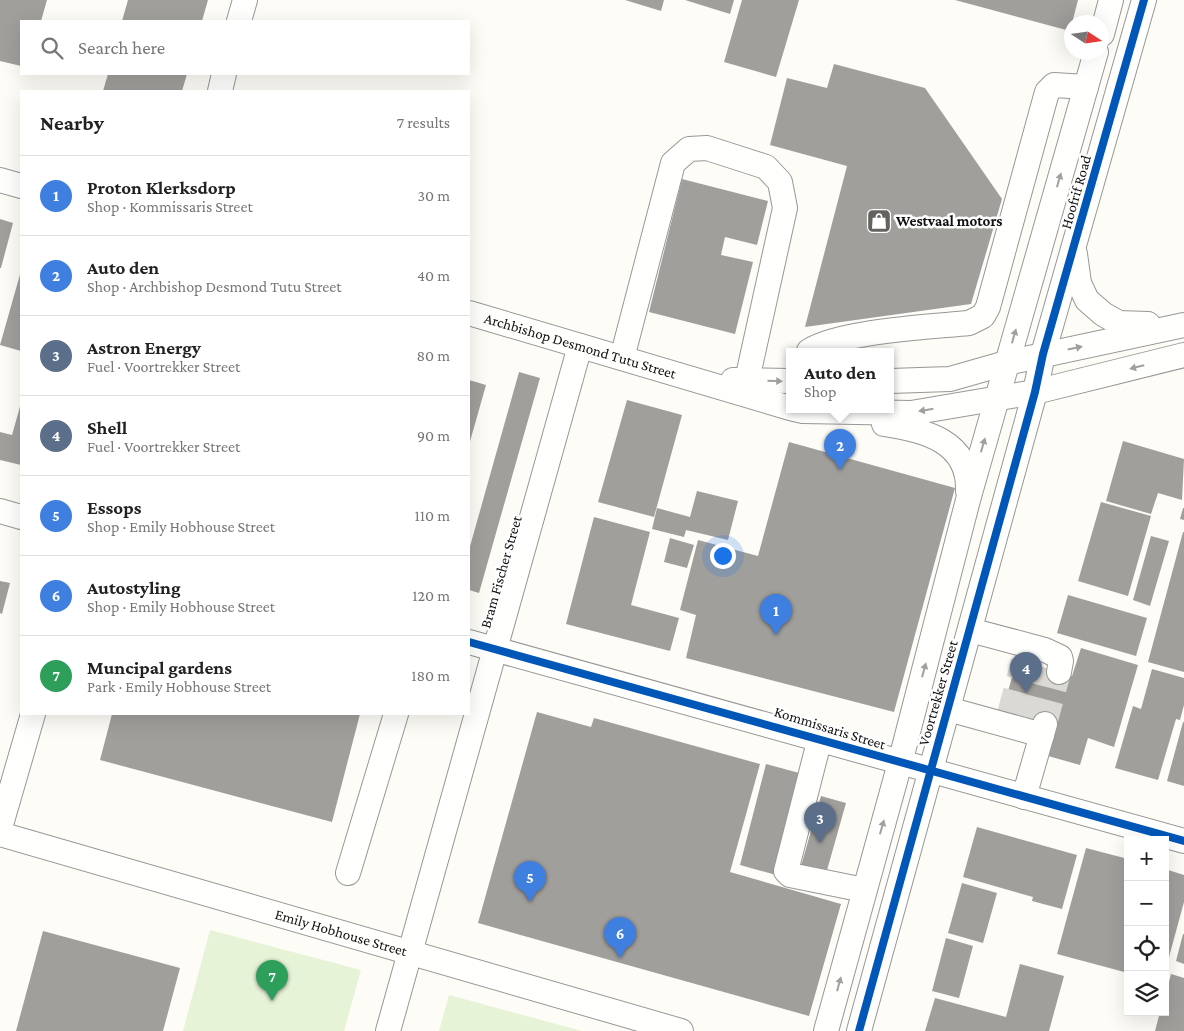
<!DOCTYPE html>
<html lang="en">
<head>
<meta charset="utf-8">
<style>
  :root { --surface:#fff; --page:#f2f2f2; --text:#222; --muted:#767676; --line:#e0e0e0; --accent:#7c3aed }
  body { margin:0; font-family:"Crimson Pro",serif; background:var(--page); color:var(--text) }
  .controls { position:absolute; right:15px; bottom:15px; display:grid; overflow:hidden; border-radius:0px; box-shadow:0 5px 20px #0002 }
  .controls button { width:45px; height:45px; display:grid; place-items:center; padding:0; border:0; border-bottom:1px solid var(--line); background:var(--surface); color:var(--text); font:25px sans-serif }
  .compass { position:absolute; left:1064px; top:15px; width:45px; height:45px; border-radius:50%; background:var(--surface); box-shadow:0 5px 20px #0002; rotate:102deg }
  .you { position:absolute; left:722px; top:555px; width:18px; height:18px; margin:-12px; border:4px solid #fff; border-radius:50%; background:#1a73e8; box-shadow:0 0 0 8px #1a73e833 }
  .badge { display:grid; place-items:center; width:32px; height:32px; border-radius:50%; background:var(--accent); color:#fff; font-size:16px; font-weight:700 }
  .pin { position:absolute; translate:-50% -41px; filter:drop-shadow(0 1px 2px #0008) }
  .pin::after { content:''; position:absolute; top:26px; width:18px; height:15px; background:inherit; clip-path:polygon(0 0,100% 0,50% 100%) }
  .popup { position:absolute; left:786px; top:348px; width:108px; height:65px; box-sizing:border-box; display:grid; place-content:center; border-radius:0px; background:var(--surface); filter:drop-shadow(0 1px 4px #0005); font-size:16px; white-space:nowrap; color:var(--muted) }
  .popup b { font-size:19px; color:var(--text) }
  .popup::after { content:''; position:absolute; left:50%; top:100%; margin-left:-10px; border:10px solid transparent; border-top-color:var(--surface) }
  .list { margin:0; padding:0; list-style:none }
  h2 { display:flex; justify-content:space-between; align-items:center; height:65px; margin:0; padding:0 20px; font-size:21px }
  h2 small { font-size:16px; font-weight:400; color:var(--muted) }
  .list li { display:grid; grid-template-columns:32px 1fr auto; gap:15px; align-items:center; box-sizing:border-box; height:80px; padding:0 20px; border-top:1px solid var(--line) }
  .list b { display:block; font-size:19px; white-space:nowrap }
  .list p { margin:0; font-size:16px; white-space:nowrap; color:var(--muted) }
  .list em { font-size:16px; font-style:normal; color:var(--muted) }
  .icon { flex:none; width:28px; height:28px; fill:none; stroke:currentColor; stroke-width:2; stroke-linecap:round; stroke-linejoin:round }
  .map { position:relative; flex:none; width:1184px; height:1031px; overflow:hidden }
  .search { position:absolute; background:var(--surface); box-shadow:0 5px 20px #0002; left:20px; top:20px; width:450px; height:55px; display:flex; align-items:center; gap:12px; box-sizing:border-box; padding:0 18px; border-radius:0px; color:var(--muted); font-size:19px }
  .panel { position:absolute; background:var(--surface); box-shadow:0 5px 20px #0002; left:20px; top:90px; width:450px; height:625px; border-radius:0px }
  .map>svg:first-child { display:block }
  .green { fill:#e7f3d7 }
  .building { fill:#a19f9c }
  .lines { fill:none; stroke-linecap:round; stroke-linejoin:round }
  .minor-tunnel { stroke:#dad9d4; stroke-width:24; stroke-dasharray:24 12; stroke-linecap:butt }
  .minor-casing { stroke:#979795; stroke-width:26 }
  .minor { stroke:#fffffe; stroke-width:24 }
  .cycleway-casing { stroke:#fff; stroke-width:11 }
  .cycleway { stroke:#0057b8; stroke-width:8 }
  .oneway { fill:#a0a09f }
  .labels { text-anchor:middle; stroke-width:5; stroke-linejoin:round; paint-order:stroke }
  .street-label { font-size:15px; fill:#111; stroke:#fff }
  .poi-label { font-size:15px; font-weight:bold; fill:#111; stroke:#fff; text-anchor:start }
</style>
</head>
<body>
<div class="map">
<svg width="1184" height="1031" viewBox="0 0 1184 1031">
  <rect width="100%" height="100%" fill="#fdfcf7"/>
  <!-- green -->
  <path class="green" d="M210 930 361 970 344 1031H183Z
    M449 995 582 1031H439Z"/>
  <!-- building -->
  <path class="building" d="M0 0H47L41 21H21V66L0 61Z
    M128 0H208L202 21H122Z
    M625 0H664L661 11Z
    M685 0H734L730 14Z
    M742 0H799L776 77 724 62Z
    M955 0H1078L1070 31Z
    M834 64 925 88 1002 199 971 304 805 327 847 166 770 145 787 78 827 88Z
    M108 74H187L182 91H103Z
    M682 179 768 201 757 245 725 237 721 255 753 262 735 334 649 312Z
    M0 219 13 223 1 268H0Z
    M21 271V351L0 345Z
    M519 372 540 378 479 593 469 590V550Z
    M469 380 486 385 469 445Z
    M627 400 682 415 654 517 598 502Z
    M21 403V465L0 460V432L12 435Z
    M1123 441 1184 459 1182 500 1158 493 1151 514 1106 501Z
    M789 442 955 488 894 712 686 658 696 615 680 610 698 540 758 556Z
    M697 491 738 501 728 540 686 530 684 537 652 529 657 508 690 517Z
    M1101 502 1151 516 1128 596 1078 581Z
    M1183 508H1184V520L1180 519Z
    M594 517 650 532 631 605 679 618 670 651 566 624Z
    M1183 532H1184V672L1148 662Z
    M1151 536 1169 541 1150 606 1133 600Z
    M670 538 694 545 687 568 664 562Z
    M0 581 10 583 2 614 0 613Z
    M1068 595 1147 618 1136 656 1057 633Z
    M1081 648 1138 665 1114 747 1088 738 1080 765 1048 756 1057 728 1002 712 1017 660 1072 676Z
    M1152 669 1184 678V705L1180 720 1176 719 1158 780 1115 768 1133 706 1141 709Z
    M537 712 591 727 594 718 760 764 730 872 841 904 809 1016 478 923Z
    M112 714H360L332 822 100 760Z
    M1183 722H1184V786L1167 781Z
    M766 764 803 774 776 875 740 865Z
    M821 796 846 803 822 888 797 880Z
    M977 827 1077 855 1062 909 1032 901 1033 897 963 877Z
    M1086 848 1128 859V973L1057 954Z
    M1165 869 1184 875V902L1166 968Z
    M962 883 997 893 983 943 948 933Z
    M43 931 180 968 163 1031H16Z
    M1183 934H1184V964L1176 961Z
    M946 938 973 946 959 998 932 991Z
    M1020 964 1064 976 1049 1031H925L935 998 1006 1017Z
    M1171 974 1184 978V1031H1155L1160 1012H1165V998Z"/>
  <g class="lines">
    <!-- minor-tunnel -->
    <path class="minor-tunnel" d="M1009 714 1023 662
      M1026 719 1040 667
      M1045 724 1059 672"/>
    <defs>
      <g id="minor">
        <path d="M239 21 245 0"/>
        <path d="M1102 34 1111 0"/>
        <path d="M220 91 224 74"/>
        <path d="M0 180 21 186"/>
        <path d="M1075 254 1079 283 1087 300 1103 314 1119 323 1148 324"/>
        <path id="s1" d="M469 313 790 408"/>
        <path d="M809 351C841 331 929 327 969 323L983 316 988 307 1047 92 1054 85 1086 87"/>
        <path d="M622 358 673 163 689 149 707 148 766 167 780 182 785 208 747 380"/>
        <path d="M733 380 790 381"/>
        <path d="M890 381 950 379 1006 363 1184 325"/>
        <path d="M794 409 803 411 911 413 1035 392 1184 355"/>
        <path d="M884 424C924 430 970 441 968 491"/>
        <path d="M0 511 21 517"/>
        <path d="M970 630 1045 650 1060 657 1061 661 1059 672"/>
        <path d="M469 642 1184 841"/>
        <path d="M948 709 1042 735"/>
        <path d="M820 738 786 871 790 875 864 890"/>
        <path d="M1024 797 1045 724"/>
        <path d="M0 828 33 714"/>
        <path id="s2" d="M0 834 681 1031"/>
        <path d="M348 873 396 714"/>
        <path d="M388 1031 580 346"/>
        <path d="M826 1031 900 763 968 500 1096 52"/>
        <path d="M859 1031 1035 392 1043 354 1144 0"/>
      </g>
    </defs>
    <!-- minor casing -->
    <use href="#minor" class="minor-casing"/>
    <!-- minor -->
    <use href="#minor" class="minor"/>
    <defs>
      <path id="cycleway" d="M469 642 1184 841
        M859 1031 1035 392 1043 354 1144 0"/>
    </defs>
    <!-- cycleway casing -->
    <use href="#cycleway" class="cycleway-casing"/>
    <!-- cycleway -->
    <use href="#cycleway" class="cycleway"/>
  </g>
  <!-- one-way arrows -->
  <defs><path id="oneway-solid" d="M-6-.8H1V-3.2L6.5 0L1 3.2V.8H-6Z" transform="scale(1.25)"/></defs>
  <g class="oneway">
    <use href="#oneway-solid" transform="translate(1059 180) rotate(-74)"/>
    <use href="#oneway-solid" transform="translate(1014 336) rotate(-74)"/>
    <use href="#oneway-solid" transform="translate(1075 348) rotate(-12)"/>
    <use href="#oneway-solid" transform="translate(1137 367) rotate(166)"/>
    <use href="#oneway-solid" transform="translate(775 381) rotate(1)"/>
    <use href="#oneway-solid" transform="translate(926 410) rotate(171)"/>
    <use href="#oneway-solid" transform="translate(983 445) rotate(-74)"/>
    <use href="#oneway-solid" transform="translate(924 670) rotate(-75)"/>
    <use href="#oneway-solid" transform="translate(882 827) rotate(-74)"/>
    <use href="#oneway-solid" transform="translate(839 984) rotate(-75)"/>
  </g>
  <!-- icons -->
  <defs>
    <symbol id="shop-square" viewBox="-11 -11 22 22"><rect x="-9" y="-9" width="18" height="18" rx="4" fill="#646362" stroke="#fff"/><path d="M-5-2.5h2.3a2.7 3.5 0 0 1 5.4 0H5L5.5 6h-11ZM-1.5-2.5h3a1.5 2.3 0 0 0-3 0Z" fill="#fff"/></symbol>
  </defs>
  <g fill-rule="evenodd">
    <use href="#shop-square" x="865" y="207" width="28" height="28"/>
  </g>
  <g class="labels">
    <!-- street labels -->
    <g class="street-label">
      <text transform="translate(1076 192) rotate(-74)" y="5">Hoofrif Road</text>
      <text dy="5" stroke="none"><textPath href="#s1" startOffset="116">Archbishop Desmond Tutu Street</textPath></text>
      <text transform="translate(501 572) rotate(-74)" y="5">Bram Fischer Street</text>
      <text transform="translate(938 693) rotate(-74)" y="5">Voortrekker Street</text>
      <text transform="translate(830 728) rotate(17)" y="5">Kommissaris Street</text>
      <text dy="5" stroke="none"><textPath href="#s2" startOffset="355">Emily Hobhouse Street</textPath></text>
    </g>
    <!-- poi labels -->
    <g class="poi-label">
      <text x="896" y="226">Westvaal motors</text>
    </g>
  </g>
</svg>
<div class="controls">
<button>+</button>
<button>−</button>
<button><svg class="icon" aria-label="locate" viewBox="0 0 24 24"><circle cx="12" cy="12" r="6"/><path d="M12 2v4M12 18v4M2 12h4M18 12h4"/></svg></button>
<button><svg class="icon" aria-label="layers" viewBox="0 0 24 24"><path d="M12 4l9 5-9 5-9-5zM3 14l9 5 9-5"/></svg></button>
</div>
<svg class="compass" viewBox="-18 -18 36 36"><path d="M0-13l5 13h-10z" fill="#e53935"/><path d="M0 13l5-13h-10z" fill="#767676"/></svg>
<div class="you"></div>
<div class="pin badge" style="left:776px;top:635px;background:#3f7fe0">1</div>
<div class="pin badge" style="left:840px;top:470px;background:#3f7fe0">2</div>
<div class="popup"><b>Auto den</b>Shop</div>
<div class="pin badge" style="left:820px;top:843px;background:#5c6f8a">3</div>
<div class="pin badge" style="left:1026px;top:693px;background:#5c6f8a">4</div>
<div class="pin badge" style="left:530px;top:902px;background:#3f7fe0">5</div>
<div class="pin badge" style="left:620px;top:958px;background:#3f7fe0">6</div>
<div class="pin badge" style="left:272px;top:1001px;background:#2e9e5b">7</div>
<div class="search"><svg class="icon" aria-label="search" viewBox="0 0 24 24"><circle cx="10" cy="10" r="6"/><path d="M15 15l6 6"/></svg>Search here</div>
<section class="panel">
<h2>Nearby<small>7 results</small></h2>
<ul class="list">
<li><span class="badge" style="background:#3f7fe0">1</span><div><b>Proton Klerksdorp</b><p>Shop · Kommissaris Street</p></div><em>30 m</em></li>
<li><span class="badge" style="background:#3f7fe0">2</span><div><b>Auto den</b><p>Shop · Archbishop Desmond Tutu Street</p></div><em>40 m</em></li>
<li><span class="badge" style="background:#5c6f8a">3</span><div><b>Astron Energy</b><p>Fuel · Voortrekker Street</p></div><em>80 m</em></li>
<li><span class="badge" style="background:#5c6f8a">4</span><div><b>Shell</b><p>Fuel · Voortrekker Street</p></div><em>90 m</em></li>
<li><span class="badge" style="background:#3f7fe0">5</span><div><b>Essops</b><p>Shop · Emily Hobhouse Street</p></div><em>110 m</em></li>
<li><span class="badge" style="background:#3f7fe0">6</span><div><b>Autostyling</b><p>Shop · Emily Hobhouse Street</p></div><em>120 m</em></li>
<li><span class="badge" style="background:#2e9e5b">7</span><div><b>Muncipal gardens</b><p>Park · Emily Hobhouse Street</p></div><em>180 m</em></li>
</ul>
</section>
</div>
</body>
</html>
